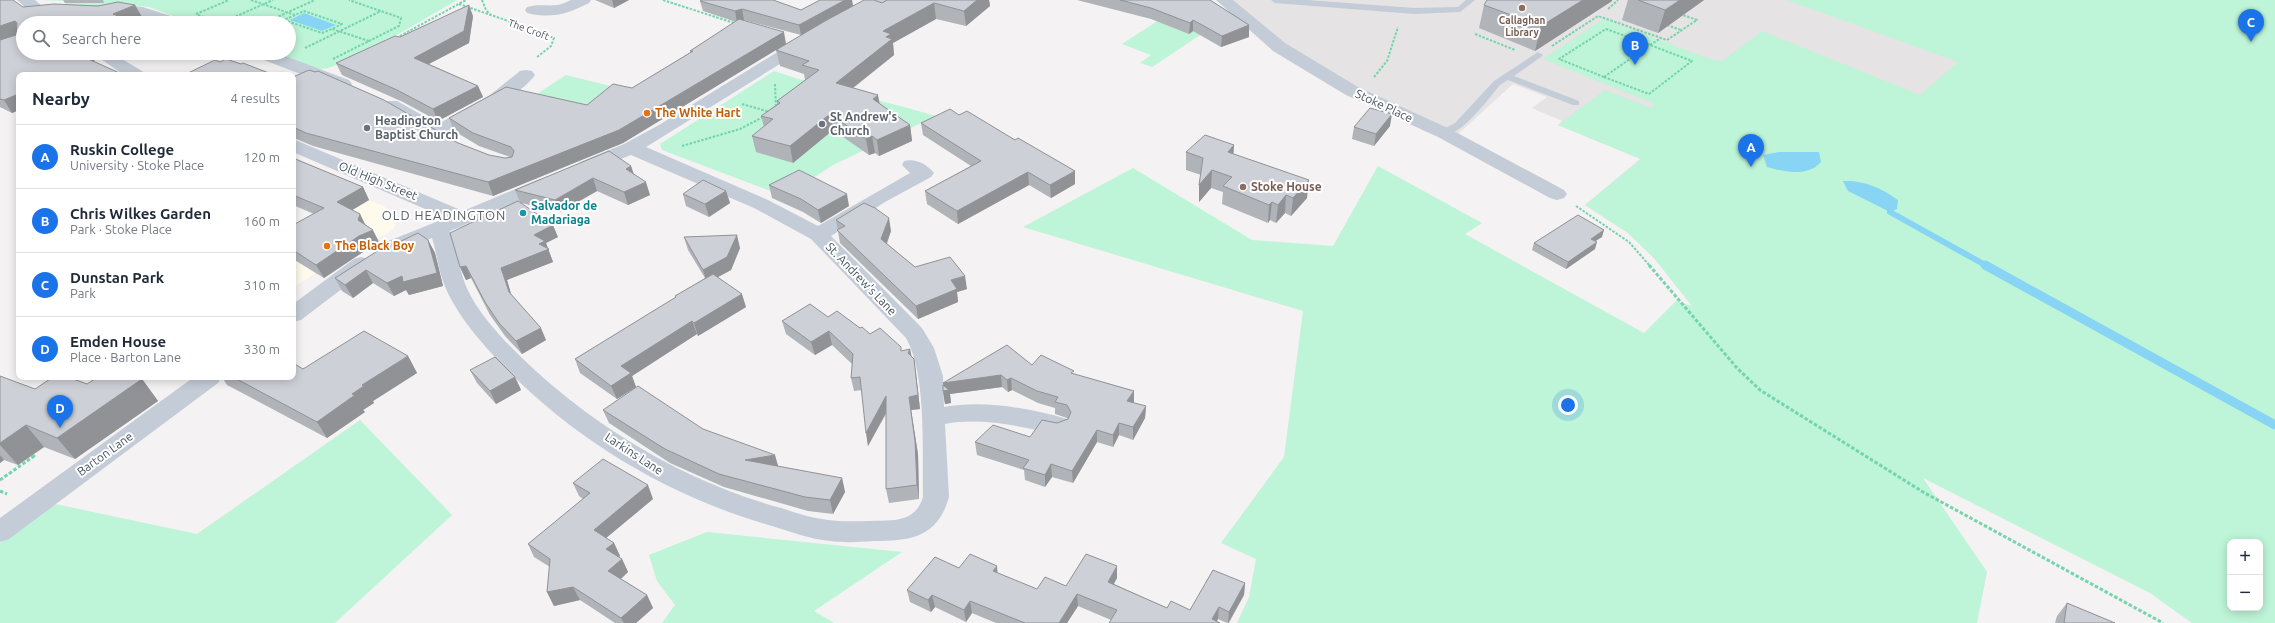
<!DOCTYPE html>
<html lang="en">
<head>
<meta charset="utf-8">
<style>
  :root { --surface:#fff; --page:#f6f6f7; --text:#1f2937; --muted:#747a83; --line:#e0e1e3; --accent:#1a73e8 }
  body { margin:0; font-family:Ubuntu,sans-serif; background:var(--page); color:var(--text) }
  .controls { position:absolute; right:12px; bottom:12px; display:grid; overflow:hidden; border-radius:8px; box-shadow:0 2px 10px #0003 }
  .controls button { width:36px; height:36px; display:grid; place-items:center; padding:0; border:0; border-bottom:1px solid var(--line); background:var(--surface); color:var(--text); font:20px sans-serif }
  .you { position:absolute; left:1568px; top:405px; width:14px; height:14px; margin:-10px; border:3px solid #fff; border-radius:50%; background:#1a73e8; box-shadow:0 0 0 6px #1a73e833 }
  .badge { display:grid; place-items:center; width:26px; height:26px; border-radius:50%; background:var(--accent); color:#fff; font-size:13px; font-weight:700 }
  .pin { position:absolute; translate:-50% -33px; filter:drop-shadow(0 1px 2px #0008) }
  .pin::after { content:''; position:absolute; top:21px; width:14px; height:12px; background:inherit; clip-path:polygon(0 0,100% 0,50% 100%) }
  .list { margin:0; padding:0; list-style:none }
  h2 { display:flex; justify-content:space-between; align-items:center; height:52px; margin:0; padding:0 16px; font-size:17px }
  h2 small { font-size:13px; font-weight:400; color:var(--muted) }
  .list li { display:grid; grid-template-columns:26px 1fr auto; gap:12px; align-items:center; box-sizing:border-box; height:64px; padding:0 16px; border-top:1px solid var(--line) }
  .list b { display:block; font-size:15px; white-space:nowrap }
  .list p { margin:0; font-size:13px; white-space:nowrap; color:var(--muted) }
  .list em { font-size:13px; font-style:normal; color:var(--muted) }
  .icon { flex:none; width:22px; height:22px; fill:none; stroke:currentColor; stroke-width:2; stroke-linecap:round; stroke-linejoin:round }
  .map { position:relative; flex:none; width:2275px; height:623px; overflow:hidden }
  .search { position:absolute; background:var(--surface); box-shadow:0 2px 10px #0003; left:16px; top:16px; width:280px; height:44px; display:flex; align-items:center; gap:10px; box-sizing:border-box; padding:0 14px; border-radius:22px; color:var(--muted); font-size:15px }
  .panel { position:absolute; background:var(--surface); box-shadow:0 2px 10px #0003; left:16px; top:72px; width:280px; height:308px; border-radius:8px }
  .map>svg:first-child { display:block }
  .commercial { fill:#fefaec }
  .education { fill:#e5e3e3 }
  .green { fill:#bef4d7; fill-rule:evenodd }
  .water { fill:#87d4f4 }
  .lines { fill:none; stroke-linecap:round; stroke-linejoin:round }
  .stream-far1 { stroke:#87d4f4; stroke-width:6 }
  .stream { stroke:#87d4f4; stroke-width:9 }
  .path-far1 { stroke:#72d5ad; stroke-width:2; stroke-dasharray:2.5 1.5; stroke-linecap:butt }
  .path { stroke:#72d5ad; stroke-width:3; stroke-dasharray:3.5 2; stroke-linecap:butt }
  .lane { fill:#c4ccd7; fill-rule:evenodd }
  .street { fill:#c4ccd7; fill-rule:evenodd }
  .wall { fill:#b0b3b8; fill-rule:evenodd }
  .shaded-wall { fill:#909296 }
  .building { fill:#cdd0d6; stroke:#909296 }
  .education-dot { fill:#8d6e63; stroke:#fff; stroke-width:1.5 }
  .food-dot { fill:#e8710a; stroke:#fff; stroke-width:1.5 }
  .worship-dot { fill:#6b7280; stroke:#fff; stroke-width:1.5 }
  .culture-dot { fill:#0f9aa8; stroke:#fff; stroke-width:1.5 }
  .labels { text-anchor:middle; stroke-width:4; stroke-linejoin:round; paint-order:stroke }
  .far-education-label { font-size:10px; font-weight:bold; fill:#785e54; stroke:#fff }
  .far-street-label { font-size:10px; fill:#475361; stroke:#fff }
  .street-label { font-size:12px; fill:#475361; stroke:#fff }
  .food-label { font-size:12px; font-weight:bold; fill:#c56008; stroke:#fff; text-anchor:start }
  .worship-label { font-size:12px; font-weight:bold; fill:#5b616d; stroke:#fff; text-anchor:start }
  .education-label { font-size:12px; font-weight:bold; fill:#785e54; stroke:#fff; text-anchor:start }
  .culture-label { font-size:12px; font-weight:bold; fill:#0d838f; stroke:#fff; text-anchor:start }
  .neighbourhood-label { font-size:13px; letter-spacing:1px; fill:#5d6167; stroke:#fff }
</style>
</head>
<body>
<div class="map">
<svg width="2275" height="623" viewBox="0 0 2275 623">
  <rect width="100%" height="100%" fill="#f4f2f2"/>
  <!-- commercial -->
  <path class="commercial" d="M369 200 382 205 397 215 398 219 393 230 316 273 293 288V238Z"/>
  <!-- education -->
  <path class="education" d="M1231 0H1904L1958 62 1693 307 1654 258 1628 233 1585 205 1640 159 1558 125 1562 121 1532 108 1547 97 1513 84 1457 135 1358 89 1302 56 1264 28Z"/>
  <!-- green -->
  <path class="green" d="M44 0H457C434 13 342 70 321 69 307 68 289 58 275 53H289V23H192L149 7 132 5 77 8 64 3V1Z
    M1787 0H2275V623H2192L2150 593 1923 478 1987 572 1977 623H1237L1249 597 1256 559 1221 543 1284 457 1303 311 1023 227 1133 168 1252 240 1333 246 1378 166 1482 223 1465 234 1644 333 1676 301 1692 306 1654 258 1628 233 1585 205 1641 159 1558 125 1605 90 1651 108 1655 104 1543 59 1603 19 1713 60 1722 61 1762 31 1920 95 1958 62ZM2230 542H2260V608H2230Z
    M1165 16 1206 31 1152 67 1140 63 1151 55 1122 44Z
    M774 71C827 89 882 100 936 116L833 165 813 178 776 193 662 150 660 144Z
    M566 75 646 95 615 114 534 96Z
    M360 420 452 515 335 623H0V543L55 504 197 534Z
    M707 532 902 552 814 611 834 623H662L675 605 657 581 649 555Z"/>
  <!-- water -->
  <path class="water" d="M304 13 336 25 322 31 290 20Z
    M1779 152H1819L1821 162C1808 177 1784 172 1767 167L1763 155Z
    M1843 181C1864 180 1881 188 1898 200L1897 209 1890 212 1848 191Z"/>
  <g class="lines">
    <!-- stream-far1 -->
    <path class="stream-far1" d="M1890 212 1987 266"/>
    <!-- stream -->
    <path class="stream" d="M1985 265 2275 425"/>
    <!-- path-far1 -->
    <path class="path-far1" d="M251 0 295 15 304 11 342 24 332 29 369 41
      M482 0 486 10 491 15
      M663 0 737 24
      M459 4 517 24
      M1608 9 1618 0
      M196 14 229 0
      M198 15 220 23
      M295 15 284 20 322 33 332 29
      M221 23 273 0
      M264 23 315 0
      M1667 25 1681 30
      M535 31 554 38 551 46 536 58
      M1475 34 1515 50
      M400 36 466 0
      M1650 45 1661 38
      M1552 46 1598 16 1667 40 1697 20 1680 14
      M305 48 381 11
      M333 59 399 26 401 18 349 0
      M1374 77 1387 61 1398 27
      M1604 77 1649 94 1692 61 1650 45
      M1604 77 1559 59 1606 29 1650 45
      M1604 77 1650 45
      M775 84 776 108
      M742 104 770 112
      M682 146 740 129 763 117
      M1576 206 1629 242 1650 266"/>
    <!-- path -->
    <path class="path" d="M1649 265 1737 368 1760 390 1923 492 2163 623
      M0 480 34 456H32
      M0 491 7 494"/>
    <!-- lane -->
    <path class="lane" d="M1271 0H1307L1414 8 1458 7 1466 0H1475L1460 12 1414 14 1275 3Z
      M1538 52 1543 55 1541 57 1514 76 1579 101V105H1573L1508 80 1500 85C1489 98 1459 140 1440 135V131L1455 123 1494 81Z"/>
    <!-- street -->
    <path class="street" d="M17 0H35L61 23H43Z
      M571 0H591L589 3C567 14 552 19 527 13L525 10 527 7C545 2 552 10 571 0Z
      M869 0H889L887 3 858 18H846L844 15 846 12Z
      M1216 0H1233L1285 43 1358 87 1450 129 1564 190 1567 194 1564 198 1557 200 1550 198 1438 137 1346 95 1273 51Z
      M117 4 143 7 183 20 185 23H162L126 13H102L100 10 102 7Z
      M803 38 809 40 811 43 809 46 646 147 768 200 818 226 910 173 902 165 904 161C915 158 927 164 934 173L931 177 885 202 831 236 922 328 934 348 943 376 944 407C983 400 1029 408 1067 419L1070 425 1067 431 1058 434C1022 427 982 417 945 424L949 497C938 537 911 541 874 541 859 542 844 543 830 541 810 539 791 532 772 526 666 496 567 436 493 355 474 334 454 310 444 284 438 269 437 253 432 238L400 252 393 253 386 252 383 247 386 242 446 218 293 152V139L463 211 537 180 544 178 551 180 554 184 551 188 450 231C456 246 458 262 463 278 471 303 491 326 509 345 583 421 679 480 781 508 796 513 812 518 828 520 842 522 856 521 871 521 894 520 915 523 923 497 922 453 927 375 906 338L811 239 754 208 631 155 587 172 580 170 577 166 580 162 624 144 659 125 797 40Z
      M92 53H112L142 71 145 75H124Z
      M254 53H277L349 80 352 84 349 88H337L256 57Z
      M526 70 532 71 535 75C521 95 462 131 438 136L385 109 382 105 385 101H397L438 124 490 95 520 71Z
      M361 257 368 259 372 264 368 269 301 320 293 322V304L354 259Z
      M194 377H222L218 383 9 539 0 542V518Z"/>
  </g>
  <!-- wall -->
  <path class="wall" d="M0 0 23 7 135 5 142 17 23 53H94L98 59 93 61 19 75V110L12 113 0 107Z
    M63 0H103L104 3H65Z
    M595 0H629L614 8Z
    M820 0H852L853 6 882 3 887 0H989L990 6 966 26 936 19 893 43 894 55 853 88 880 104 910 125 912 141 879 156 875 153 869 155 833 130 793 163 756 152 752 136 764 127 761 116 777 104V101L805 80 804 74 780 66 776 50 623 143 493 196 313 146 294 138H293V77L489 155 505 158 510 157 479 146 454 131 449 118 587 105 632 88 691 52 690 51 736 22 703 11 700 1 801 10ZM742 20H744L801 35 786 44Z
    M1077 0H1210L1249 25V37L1221 47 1193 31 1189 34 1151 19Z
    M1628 0H1704L1658 33 1622 20Z
    M1612 1 1535 51 1479 28 1484 5Z
    M473 16 469 43 429 64 478 86 483 97 438 121 403 102 342 75 336 63 400 37Z
    M959 115 1015 140 1075 171V184L1051 198 1029 185 958 224 927 204 925 191 971 166 923 135 921 123Z
    M1390 126 1374 146 1352 139 1354 127Z
    M1234 145 1233 154 1307 198 1291 216 1285 213 1276 223 1270 220 1268 223 1222 204 1223 192 1211 188 1199 202V185L1201 175 1186 170V152Z
    M293 158 363 187 369 200 352 210 360 214 365 225 380 244 366 250 324 278 293 259V225L314 214 293 205Z
    M631 166 634 174 650 195 628 205 597 191 560 212 521 203 558 237 546 243 553 262 507 280 511 294 546 340 522 354 505 336 490 315 471 278 466 280 460 267 520 202 515 190Z
    M769 185 849 206 821 223 803 212 772 198Z
    M726 191 730 203 709 217 686 206 683 194Z
    M836 220 891 231 887 244 915 267 967 289 957 292 958 302 918 319 840 243Z
    M684 237 740 248 731 270 718 277 746 307 698 336 697 334 632 376 636 387 617 399 580 373 575 359 675 298V296L705 278 688 250Z
    M1602 237 1595 241V249L1566 269 1532 250 1534 243Z
    M428 240 435 253 443 286 409 295 406 290 394 296 373 283 353 298 342 291 335 278 393 245Z
    M828 317 860 328 870 334 901 347V351L910 349 916 373 920 409 911 410 918 454 919 499 889 503 886 489V414L868 446 862 390 854 391 851 378 852 364 832 345 815 355 786 334 782 321Z
    M408 356 417 373 373 401 374 403 363 410 365 412 327 438 227 385 222 377H293L303 369Z
    M1032 365 1074 374 1134 391V403L1146 406 1145 418 1133 440 1119 435 1113 447 1097 442 1073 483 1052 477 1045 487 1025 480 1024 470 977 455 975 442 1030 437 1057 423 1068 419 1067 418 1055 414V408L1038 403 1012 390 1008 392 1002 387 950 394 951 403 945 404 943 391V383Z
    M470 370 515 377 521 390 496 404 477 383Z
    M0 376 35 389 142 379 158 401 75 459 44 447 18 465 4 460 0 463Z
    M603 410 703 429 778 467 842 478 845 492 833 514 808 511 724 487 670 463 609 423Z
    M573 483 653 499 606 538 614 543 620 556 619 557 622 559 628 572 621 579 647 595 653 608 636 623H615L580 600 554 606 547 592 550 567 534 557 528 544 583 499 579 496Z
    M959 568 998 573 1037 589 1066 586 1117 578 1114 584 1167 608 1190 610 1245 583 1244 595 1229 623H1227L1218 619 1216 621 1111 620 1078 606 1067 623H996L972 613 966 622 935 607 931 612 910 602 907 590Z
    M2067 603 2115 623H2055L2057 616Z"/>
  <!-- shaded-wall -->
  <path class="shaded-wall" d="M612 0H629L614 8Z
    M845 0H852L853 7 801 35 799 25Z
    M977 0H989L990 6 966 26 964 11Z
    M1583 0H1612V1L1535 51 1541 26Z
    M1680 0H1704L1658 33 1665 10Z
    M934 3 936 19 893 43 894 55 839 99 836 83 883 31Z
    M135 5 142 17 128 23H111L113 14Z
    M469 5 473 16 469 43 419 69 414 58Z
    M742 9 744 20 737 22 735 11Z
    M1193 20V31L1189 34 1190 23Z
    M15 21 23 34 0 41V26Z
    M1249 25V37L1221 47 1222 36Z
    M784 32 786 44 623 143 493 196 488 182Z
    M75 53H94L98 59 82 65Z
    M478 86 483 97 438 121 433 109Z
    M16 95 19 100V110L12 113 4 100Z
    M878 95 881 111 873 99Z
    M830 114 833 130 793 163 790 146Z
    M1392 114 1390 126 1374 146 1376 134Z
    M910 125 912 141 879 156 877 140Z
    M872 136 875 153 869 155 866 139Z
    M1234 145 1233 163 1228 152Z
    M631 166 635 179 626 169Z
    M1212 170 1211 188 1199 202V185Z
    M1075 171V184L1051 198 1050 185Z
    M1028 172 1029 185 958 224 957 211Z
    M593 178 597 191 560 212 555 200Z
    M1309 180 1307 198 1291 216 1293 198Z
    M646 182 650 195 628 205 624 192Z
    M363 187 369 200 344 215 337 202Z
    M726 191 730 203 709 217 705 204Z
    M847 194 849 206 821 223 818 210Z
    M1286 195 1285 213 1276 223 1278 205Z
    M1272 202 1270 220 1268 223 1269 205Z
    M360 214 367 228 358 220Z
    M889 218 891 231 883 252 881 239Z
    M553 225 558 237 546 243 553 262 507 280 514 304 509 292 501 268 534 235Z
    M373 230 380 244 366 250 324 278 316 265 359 236Z
    M1604 230 1602 237 1589 245 1591 239Z
    M737 235 740 248 731 270 707 283 703 270Z
    M428 240 435 253 443 286 409 295 406 290 394 296 387 283Z
    M1597 242 1595 249 1566 269 1568 262Z
    M466 266 471 278 466 280 460 267Z
    M366 270 373 283 353 298 345 285Z
    M965 276 967 289 957 292 958 302 918 319 916 306 951 280Z
    M742 294 746 307 698 336 694 323Z
    M692 321 697 334 632 376 636 387 617 399 611 386 621 366Z
    M541 328 546 340 522 354 516 341Z
    M829 331 832 345 815 355 811 342Z
    M910 349 912 363 908 353Z
    M408 356 417 373 373 401 374 403 363 410 365 412 327 438 317 422 352 394 362 385Z
    M914 359 920 409 911 410 918 454 919 499 917 485 909 397Z
    M1001 375 1002 387 950 394 951 403 945 404 943 391H945L943 383Z
    M515 377 521 390 496 404 490 391Z
    M1011 378 1012 390 1008 392 1007 380Z
    M142 379 158 401 75 459 57 438Z
    M1134 391V403L1127 401Z
    M886 396 888 409 868 446 866 433Z
    M1146 406 1145 418 1133 440V427Z
    M1119 423V435L1113 447V435Z
    M26 425 44 447 18 465 0 445V443Z
    M1097 430V442L1073 483 1072 471Z
    M0 455 4 460 0 463Z
    M775 455 779 469 745 460Z
    M1051 464 1052 477 1045 487V475Z
    M842 478 845 492 833 514 830 500Z
    M648 485 653 499 600 543 594 530Z
    M614 543 620 556 612 562 606 549Z
    M622 559 628 572 615 584 608 571Z
    M997 566 998 578 993 571Z
    M1117 566V578L1108 594V582Z
    M1245 583 1244 595 1228 623 1229 612Z
    M573 587 580 600 554 606 547 592Z
    M1077 594 1078 606 1067 623H1059Z
    M647 595 653 608 636 623H624L621 618Z
    M932 595 935 607 931 612 928 600Z
    M970 601 972 613 966 622 964 610Z
    M1219 607 1218 619 1216 623 1212 619Z"/>
  <!-- building -->
  <path class="building" d="M0 0H13L23 7 54 4 98 6 118 2 135 5 113 14 123 18 111 23H23V53H75L124 75H19V97L16 95 4 100 0 99V40L16 35 17 23 15 21 0 26Z
    M702 0H773L801 10 820 0H845L799 25 742 9 735 11 700 1Z
    M864 0H874L882 3 887 0H977L964 11 934 3 883 31 891 34 886 37 892 39 836 83 878 95 873 99 910 125 877 140 872 136 866 139 830 114 790 146 752 136 773 119 761 116 780 103 777 101 819 70 802 65 809 61 776 50 825 21Z
    M1120 0H1210L1249 25 1222 36 1193 20 1190 23 1151 8Z
    M1487 0H1583L1541 26 1484 5Z
    M1638 0H1680L1665 10Z
    M469 5 464 31 414 58 478 86 433 109 397 90 336 63 395 36 400 37Z
    M739 19 784 32 619 130 488 182 306 133 293 127V77L309 70 315 72 318 71 384 100 458 143 489 155 505 158 512 157 514 151 511 147 473 133 449 118 506 87 587 105 613 84 632 88 693 51H690Z
    M226 59 241 64 243 63 274 75H184L215 60 220 62Z
    M1370 108 1392 114 1376 134 1354 127Z
    M950 109 959 115 967 111 1015 140 1018 138 1075 171 1050 185 1028 172 957 211 925 191 981 161 921 123Z
    M1205 135 1234 145 1228 152 1309 180 1293 198 1286 195 1278 205 1272 202 1269 205 1223 186 1232 177 1212 170 1199 185 1203 158 1186 152Z
    M609 151 631 166 626 169 646 182 624 192 593 178 555 200 515 190Z
    M293 158 363 187 337 202 360 214 358 220 373 230 359 236 316 265 293 250V225L324 208 293 195Z
    M799 170 847 194 818 210 801 199 769 185Z
    M703 180 726 191 705 204 683 194Z
    M518 201 553 225 534 235 545 241 539 244 549 249 501 268 509 292 541 328 516 341 499 323 485 302 466 266 460 267 450 233 460 228Z
    M864 203 875 208 889 218 881 239 915 267 950 257 965 276 951 280 957 289 916 306 837 230 845 226 836 220Z
    M1578 215 1604 230 1591 239 1597 242 1568 262 1534 243Z
    M418 233 428 240 437 273 403 282 402 276 387 283 366 270 345 285 335 278 390 243 393 245Z
    M737 235 727 257 703 270 684 237Z
    M713 274 742 294 694 323 692 321 621 366 631 373 611 386 575 359 676 297 675 296Z
    M810 304 828 317 837 311 860 328 862 327 870 334 880 328 901 347V351L910 349 908 353 914 359 918 395 909 397 915 441 917 485 886 489V396L866 433 860 377 851 378 853 354 829 331 811 342 782 321Z
    M364 331 408 356 362 385 364 386 352 394 355 395 317 422 233 377H293V363L303 369Z
    M1007 345 1032 365 1041 355 1074 371 1071 373 1134 391 1127 401 1146 406 1133 427 1119 423 1113 435 1097 430 1072 471 1051 464 1045 475 1023 468 1029 460 975 442 993 425 1030 437 1042 420 1057 423 1068 419 1071 412 1067 405 1055 402 1058 397 1037 391 1011 378 1007 380 1001 375 943 383Z
    M495 357 515 377 490 391 470 370Z
    M0 376 35 389 53 377H68L87 384 98 377H136L142 379 57 438 26 425 0 443Z
    M943 385 949 390 943 391Z
    M638 386 703 429 775 455 745 460 842 478 830 500 805 497 719 474 665 449 603 410Z
    M603 459 648 485 594 530 614 543 606 549 622 559 608 571 647 595 621 618 573 587 547 592 550 559 528 544 590 493 573 483Z
    M970 554 997 566 993 571 1037 589 1045 577 1066 586 1086 554 1117 566 1108 582 1167 608 1171 601 1190 610 1213 570 1245 583 1229 612 1219 607 1212 619 1220 623H1109L1117 610 1077 594 1059 623H1025L970 601 964 610 932 595 928 600 907 590 935 557 959 568Z
    M2067 603 2115 623H2064Z"/>
  <!-- markers -->
  <g class="education-dot">
    <circle cx="1522" cy="8" r="4"/>
    <circle cx="1243" cy="187" r="4"/>
  </g>
  <g class="food-dot">
    <circle cx="647" cy="113" r="4"/>
    <circle cx="327" cy="246" r="4"/>
  </g>
  <g class="worship-dot">
    <circle cx="822" cy="124" r="4"/>
    <circle cx="367" cy="128" r="4"/>
  </g>
  <circle class="culture-dot" cx="523" cy="213" r="4"/>
  <g class="labels">
    <!-- far-education labels -->
    <g class="far-education-label">
      <text x="1522" y="24">Callaghan<tspan x="1522" dy="12">Library</tspan></text>
    </g>
    <!-- far-street labels -->
    <g class="far-street-label">
      <text transform="translate(529 29) rotate(20)" y="4">The Croft</text>
    </g>
    <!-- street labels -->
    <g class="street-label">
      <text transform="translate(1384 106) rotate(25)" y="4">Stoke Place</text>
      <text transform="translate(378 181) rotate(22)" y="4">Old High Street</text>
      <text transform="translate(861 279) rotate(46)" y="4">St. Andrew's Lane</text>
      <text transform="translate(105 454) rotate(-36)" y="4">Barton Lane</text>
      <text transform="translate(634 454) rotate(33)" y="4">Larkins Lane</text>
    </g>
    <!-- food labels -->
    <g class="food-label">
      <text x="655" y="117">The White Hart</text>
      <text x="335" y="250">The Black Boy</text>
    </g>
    <!-- worship labels -->
    <g class="worship-label">
      <text x="830" y="121">St Andrew's<tspan x="830" dy="14">Church</tspan></text>
      <text x="375" y="125">Headington<tspan x="375" dy="14">Baptist Church</tspan></text>
    </g>
    <!-- education labels -->
    <g class="education-label">
      <text x="1251" y="191">Stoke House</text>
    </g>
    <!-- culture labels -->
    <g class="culture-label">
      <text x="531" y="210">Salvador de<tspan x="531" dy="14">Madariaga</tspan></text>
    </g>
    <!-- neighbourhood labels -->
    <g class="neighbourhood-label">
      <text x="444" y="220">OLD HEADINGTON</text>
    </g>
  </g>
</svg>
<div class="controls">
<button>+</button>
<button>−</button>
</div>
<div class="you"></div>
<div class="pin badge" style="left:1751px;top:167px">A</div>
<div class="pin badge" style="left:1635px;top:65px">B</div>
<div class="pin badge" style="left:2251px;top:42px">C</div>
<div class="pin badge" style="left:60px;top:428px">D</div>
<div class="search"><svg class="icon" aria-label="search" viewBox="0 0 24 24"><circle cx="10" cy="10" r="6"/><path d="M15 15l6 6"/></svg>Search here</div>
<section class="panel">
<h2>Nearby<small>4 results</small></h2>
<ul class="list">
<li><span class="badge">A</span><div><b>Ruskin College</b><p>University · Stoke Place</p></div><em>120 m</em></li>
<li><span class="badge">B</span><div><b>Chris Wilkes Garden</b><p>Park · Stoke Place</p></div><em>160 m</em></li>
<li><span class="badge">C</span><div><b>Dunstan Park</b><p>Park</p></div><em>310 m</em></li>
<li><span class="badge">D</span><div><b>Emden House</b><p>Place · Barton Lane</p></div><em>330 m</em></li>
</ul>
</section>
</div>
</body>
</html>
